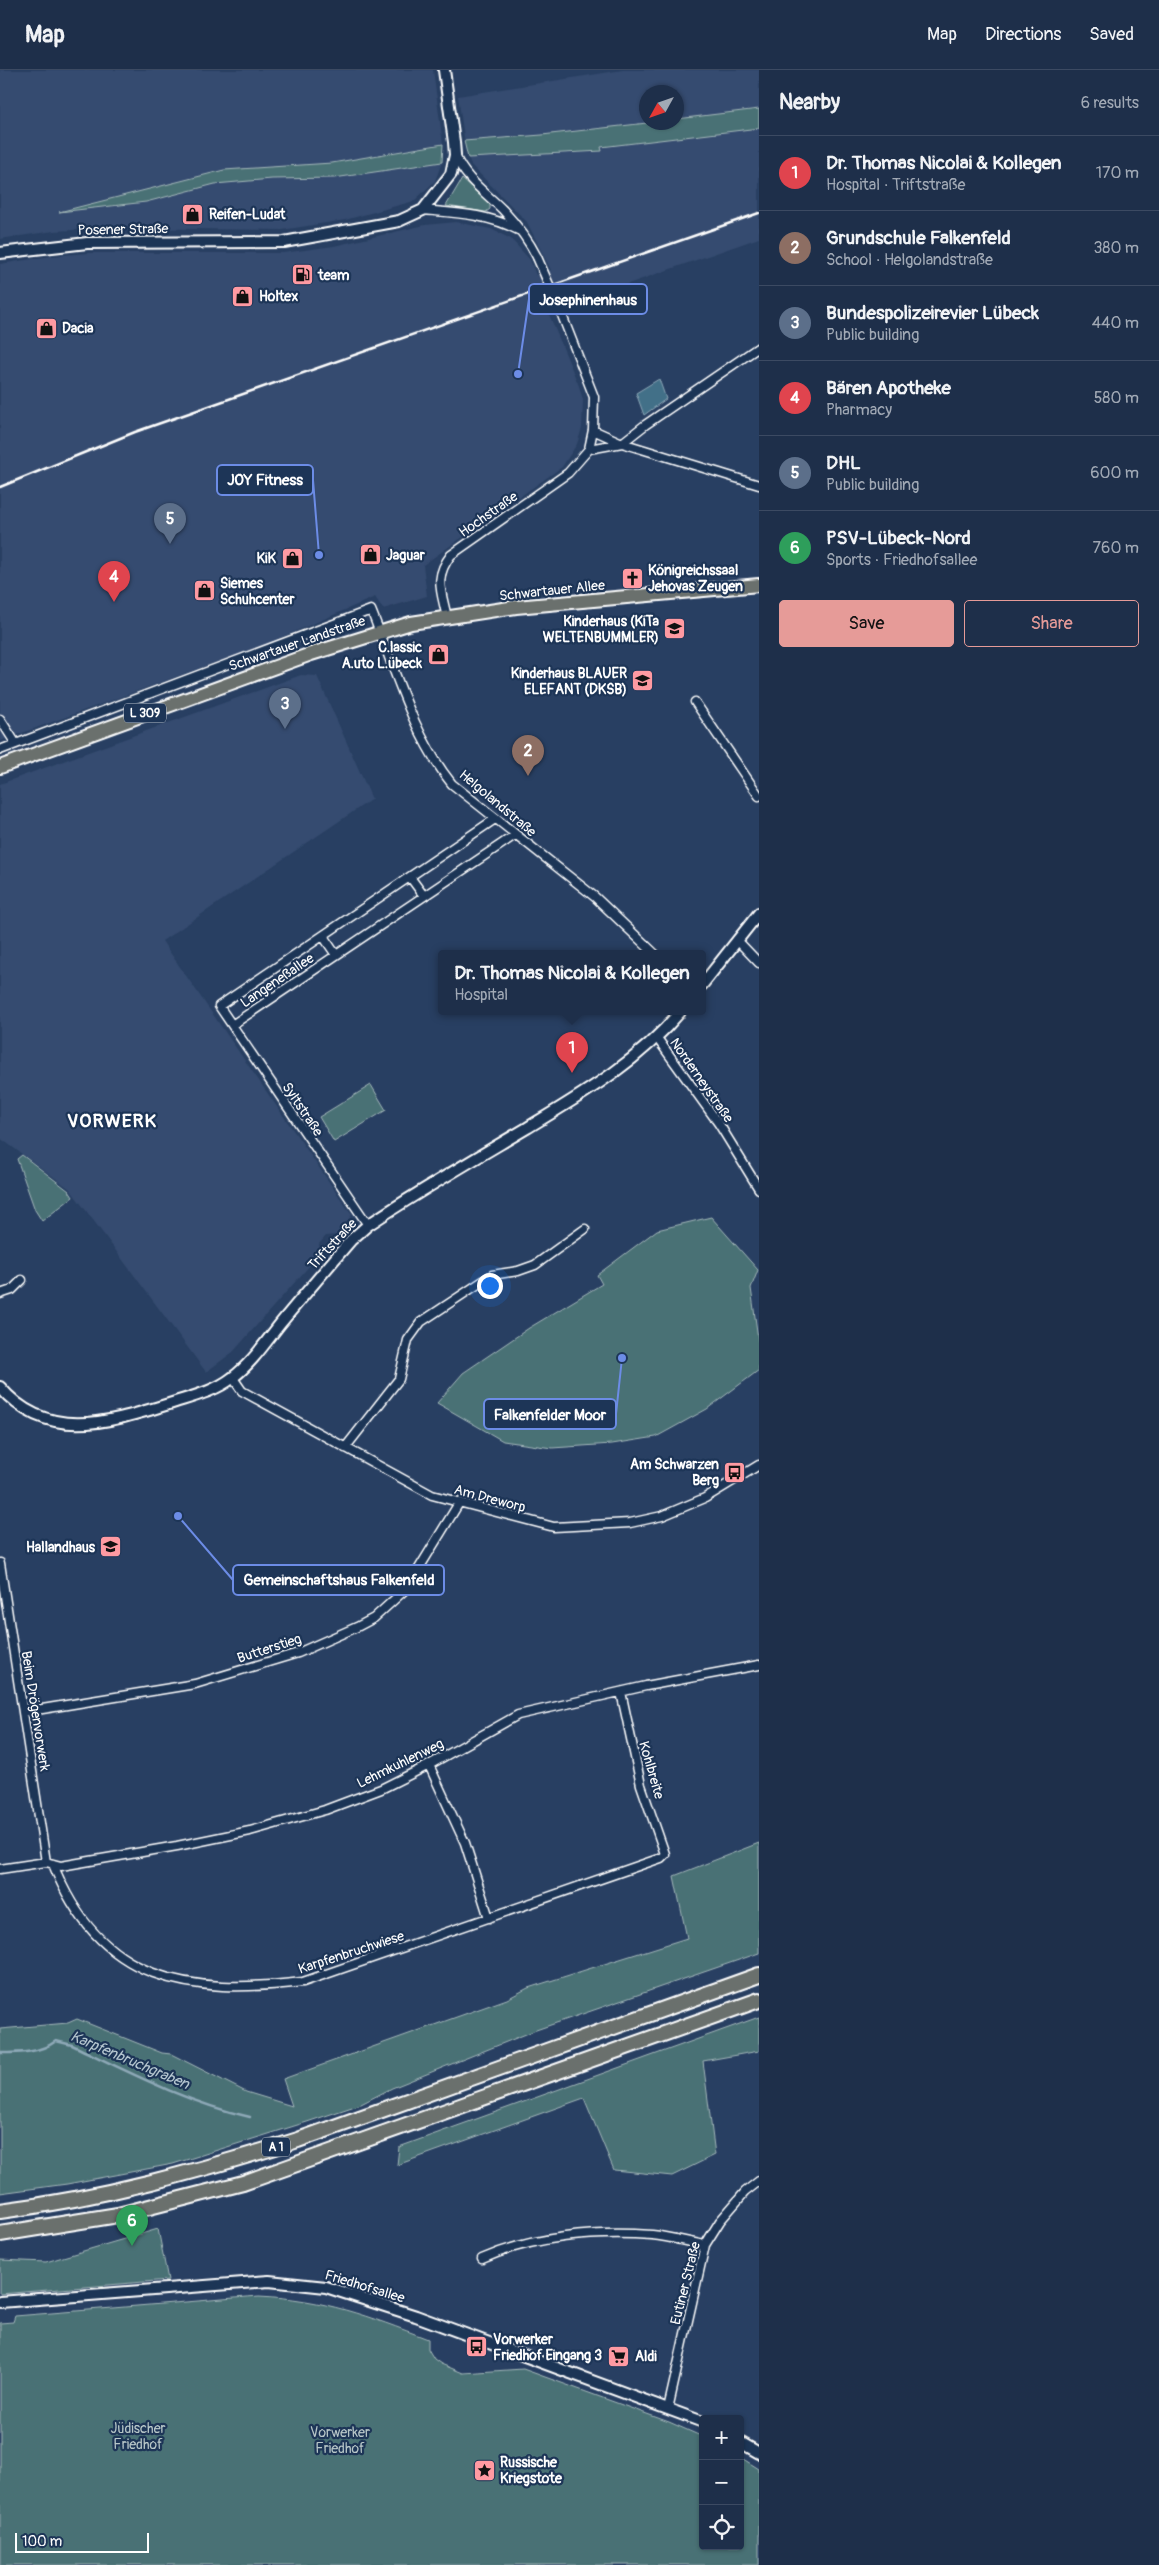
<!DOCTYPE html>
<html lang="en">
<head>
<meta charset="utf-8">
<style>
  :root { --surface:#1e2f4a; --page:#2b3b54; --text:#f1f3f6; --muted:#a1a9b5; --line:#3c4a62; --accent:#e69b98 }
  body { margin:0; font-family:Pangolin,sans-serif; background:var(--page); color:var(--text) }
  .controls { position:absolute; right:15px; bottom:15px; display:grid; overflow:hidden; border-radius:5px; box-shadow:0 1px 4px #0004 }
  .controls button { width:45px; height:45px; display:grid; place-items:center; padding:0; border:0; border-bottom:1px solid var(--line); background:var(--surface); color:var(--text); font:25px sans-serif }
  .compass { position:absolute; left:639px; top:15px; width:45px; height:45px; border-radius:50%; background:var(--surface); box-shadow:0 1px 4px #0004; rotate:230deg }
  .scale { position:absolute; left:15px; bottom:12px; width:134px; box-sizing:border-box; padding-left:5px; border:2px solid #fff; border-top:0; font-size:14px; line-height:18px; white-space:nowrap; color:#fff; -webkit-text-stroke:4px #1d3557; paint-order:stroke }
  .you { position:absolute; left:489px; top:1215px; width:18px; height:18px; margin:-12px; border:4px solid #fff; border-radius:50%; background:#1a73e8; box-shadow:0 0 0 8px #1a73e833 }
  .badge { display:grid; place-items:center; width:32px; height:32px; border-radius:50%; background:var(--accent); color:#fff; font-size:16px; font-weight:700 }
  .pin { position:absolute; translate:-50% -41px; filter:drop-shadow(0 1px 2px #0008) }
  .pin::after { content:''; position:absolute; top:26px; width:18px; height:15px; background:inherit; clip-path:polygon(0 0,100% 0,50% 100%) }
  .popup { position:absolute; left:438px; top:880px; width:268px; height:65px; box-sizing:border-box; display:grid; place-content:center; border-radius:5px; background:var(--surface); filter:drop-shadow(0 1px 4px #0005); font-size:16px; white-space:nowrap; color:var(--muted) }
  .popup b { font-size:19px; color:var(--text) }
  .popup::after { content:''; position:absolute; left:50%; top:100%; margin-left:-10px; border:10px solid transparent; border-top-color:var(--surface) }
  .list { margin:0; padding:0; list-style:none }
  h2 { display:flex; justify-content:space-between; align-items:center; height:65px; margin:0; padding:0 20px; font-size:21px }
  h2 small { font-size:16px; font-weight:400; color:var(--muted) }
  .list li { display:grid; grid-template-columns:32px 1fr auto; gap:15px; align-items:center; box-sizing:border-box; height:75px; padding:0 20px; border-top:1px solid var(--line) }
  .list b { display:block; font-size:19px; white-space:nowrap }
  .list p { margin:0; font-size:16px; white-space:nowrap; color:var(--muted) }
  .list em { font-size:16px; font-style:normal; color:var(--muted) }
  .actions { display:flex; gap:10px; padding:15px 20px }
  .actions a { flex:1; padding:11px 0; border:1px solid var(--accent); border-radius:5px; text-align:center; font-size:18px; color:var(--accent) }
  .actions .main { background:var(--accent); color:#111 }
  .icon { flex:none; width:28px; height:28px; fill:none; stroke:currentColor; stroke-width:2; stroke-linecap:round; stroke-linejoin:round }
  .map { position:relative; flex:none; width:759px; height:2495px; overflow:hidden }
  header { display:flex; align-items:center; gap:30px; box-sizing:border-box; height:70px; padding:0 25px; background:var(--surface); border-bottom:1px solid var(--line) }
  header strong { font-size:24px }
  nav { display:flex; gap:28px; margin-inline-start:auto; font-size:18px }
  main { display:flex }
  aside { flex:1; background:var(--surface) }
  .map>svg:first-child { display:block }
  .built { fill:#354b6f; fill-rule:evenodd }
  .green { fill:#4a7175; stroke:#a4b8ba }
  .water { fill:#436f88; stroke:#8ea9b8 }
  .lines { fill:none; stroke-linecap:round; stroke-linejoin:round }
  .stream { stroke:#8ea9b8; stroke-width:2.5 }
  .minor-casing { stroke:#fff; stroke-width:11 }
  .tertiary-casing { stroke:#fff; stroke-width:14 }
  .primary-casing { stroke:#fff; stroke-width:16 }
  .motorway-casing { stroke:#fff; stroke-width:18 }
  .minor { stroke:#1d3557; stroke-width:8 }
  .tertiary { stroke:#1d3557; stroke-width:10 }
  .primary { stroke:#6a706d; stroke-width:12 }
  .motorway { stroke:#6a706d; stroke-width:14 }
  .rail { stroke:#fff; stroke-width:2.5 }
  .minor-bridge-casing { stroke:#fff; stroke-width:11; stroke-linecap:butt }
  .minor-bridge { stroke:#1d3557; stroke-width:8 }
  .labels { text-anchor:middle; stroke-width:4.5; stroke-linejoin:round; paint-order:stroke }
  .shield { fill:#1d3557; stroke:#bbc2cd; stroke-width:1 }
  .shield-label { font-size:12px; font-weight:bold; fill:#fff }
  .poi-label { font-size:14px; font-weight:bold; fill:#fff; stroke:#1d3557; text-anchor:start }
  .street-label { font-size:14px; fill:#fff; stroke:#1d3557 }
  .park-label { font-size:14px; fill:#b7c6c8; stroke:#1d3557 }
  .water-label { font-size:15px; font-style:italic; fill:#b4c5cf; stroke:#1d3557 }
  .district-label { font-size:19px; font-weight:bold; letter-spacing:1px; fill:#fff; stroke:#1d3557 }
  .leader { fill:none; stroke:#6c8ce6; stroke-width:2 }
  .callout-dot { fill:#6c8ce6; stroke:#1d3557; stroke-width:2 }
  .callout { fill:#1d3557; stroke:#6c8ce6; stroke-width:2 }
  .callout-label { font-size:15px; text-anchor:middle; font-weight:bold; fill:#fff }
</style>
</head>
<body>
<header>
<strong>Map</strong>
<nav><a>Map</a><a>Directions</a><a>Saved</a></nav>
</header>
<main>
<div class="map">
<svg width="759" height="2495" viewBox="0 0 759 2495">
  <rect width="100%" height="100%" fill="#283f62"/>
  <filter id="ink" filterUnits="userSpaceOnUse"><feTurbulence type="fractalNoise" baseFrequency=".02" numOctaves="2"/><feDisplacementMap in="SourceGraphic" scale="10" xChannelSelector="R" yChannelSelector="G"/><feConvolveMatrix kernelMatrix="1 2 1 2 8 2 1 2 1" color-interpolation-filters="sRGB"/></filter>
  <g filter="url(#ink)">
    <!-- built -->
    <path class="built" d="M0 0H433L443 74 442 92 435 111 414 131 345 150 282 160 110 158 54 161 0 169Z
      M623 0H759V168L548 242 579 316 583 330 582 358 577 374 562 397 423 495 427 526 383 539 375 527 264 575 0 671V194L51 186 89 183H283L334 176 425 155 456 152 491 159 511 169 530 190 536 205 551 200 527 152 471 95 466 80 458 26ZM646 22H676V52H646Z
      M301 605 317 606 372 729 162 871 352 1145 336 1165 326 1166 319 1174 320 1184 233 1282 206 1302 70 1119 0 1068V714Z"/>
    <!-- green -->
    <path class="green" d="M759 39V58L601 77 602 81 468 88 464 71 542 65 647 53 676 52 677 49Z
      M443 74 442 92 334 108 272 109 215 114 146 132 59 142 224 100 332 93Z
      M462 109 490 134V139L486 142 446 136Z
      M371 1015 386 1040 334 1072 319 1047Z
      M22 1085 69 1121 73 1127 42 1151 35 1140 17 1089Z
      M711 1147 758 1200 751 1218 759 1276V1300L707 1339 656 1367 612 1374 552 1378 503 1371 437 1333 463 1303 529 1258 602 1214 597 1205 657 1160Z
      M759 1773V1883L536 1960 392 2018 361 2034 307 2052 173 2094 67 2114 0 2123V1959L68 1953 77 1949 162 1983 171 1984 246 2022 292 2036 283 2009 507 1929 528 1918 687 1868 674 1806Z
      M759 1947V1981L703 1991 715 2085 672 2106 614 2100 584 2028 397 2095 399 2077Z
      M158 2159 168 2210 0 2224V2190L46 2192Z
      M259 2226C324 2229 368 2246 428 2269V2279L434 2289 441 2294 463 2303 523 2299 669 2352 703 2367V2476H740V2387L759 2399V2495H0V2253L13 2252 15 2246Z"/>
    <!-- water -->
    <path class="water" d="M659 309 666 329 644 345 636 323Z"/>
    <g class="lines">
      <!-- stream -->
      <path class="stream" d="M0 1983C20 1983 40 1983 56 1971L72 1975C130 2003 188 2033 250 2047"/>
      <defs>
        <path id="minor" d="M455 85C465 109 485 122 503 140 517 155 528 169 537 187
          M423 140C457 143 488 144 518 160
          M593 360 622 373 759 415
          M589 379 622 373 645 355 759 277
          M447 548C442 522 433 508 451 485L568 403 589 379 593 360 594 327 560 240
          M695 632 759 726
          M0 649 16 674
          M0 680 371 540C395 599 412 664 452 714L595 827 655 884
          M410 807 424 826
          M323 866 336 885
          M737 870 759 893
          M232 955 515 765
          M657 968 719 1054 759 1119
          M368 1155 219 936 495 749
          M0 1224 12 1220 22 1210
          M233 1308 242 1321 432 1425 554 1457 630 1453 662 1446 705 1428 759 1395
          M345 1378 399 1309 408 1270 421 1252 492 1205 518 1201 535 1195 585 1159
          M0 1493 46 1792
          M24 1642 195 1614 298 1583 357 1557 374 1548 407 1518 459 1433
          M429 1695 465 1773 489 1848
          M53 1794C100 1914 189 1925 303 1912L661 1788 665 1784 641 1715 621 1622
          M0 1799 46 1792 61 1796 177 1776 250 1761 325 1740 381 1719 429 1695 518 1645 646 1616 759 1595
          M482 2189C533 2166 596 2161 652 2165 670 2167 688 2172 705 2175
          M668 2339 705 2175 720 2151 745 2122 759 2111"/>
        <path id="tertiary" d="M0 183 87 173 284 172 399 151 423 140 451 104 455 85 454 72 444 0
          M702 915 759 843
          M0 1317C47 1373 110 1352 169 1334 190 1327 214 1322 232 1308 251 1294 265 1273 280 1254 303 1226 327 1198 351 1170L368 1155C419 1121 473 1090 527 1058 583 1024 637 993 680 942
          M0 2232 269 2211 326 2217 416 2246 703 2352
          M740 2372 759 2383"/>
        <path id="primary" d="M0 697 311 584 411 553 516 537 759 515"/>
        <path id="motorway" d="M0 2141C102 2128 200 2101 298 2070L759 1905
          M0 2164 118 2145 243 2113 759 1930"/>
      </defs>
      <!-- minor casing -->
      <use href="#minor" class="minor-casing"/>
      <!-- tertiary casing -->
      <use href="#tertiary" class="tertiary-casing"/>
      <!-- primary casing -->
      <use href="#primary" class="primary-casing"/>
      <!-- motorway casing -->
      <use href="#motorway" class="motorway-casing"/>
      <!-- minor -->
      <use href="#minor" class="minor"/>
      <!-- tertiary -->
      <use href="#tertiary" class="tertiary"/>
      <!-- primary -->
      <use href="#primary" class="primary"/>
      <!-- motorway -->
      <use href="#motorway" class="motorway"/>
      <!-- rail -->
      <path class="rail" d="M0 417 135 362 759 143"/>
      <defs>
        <path id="minor-bridge" d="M537 187 560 240"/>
      </defs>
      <!-- minor-bridge casing -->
      <use href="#minor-bridge" class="minor-bridge-casing"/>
      <!-- minor-bridge -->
      <use href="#minor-bridge" class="minor-bridge"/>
    </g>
  </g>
  <!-- icons -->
  <defs>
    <symbol id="shop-square" viewBox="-11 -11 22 22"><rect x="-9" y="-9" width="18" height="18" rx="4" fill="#ff9aa2" stroke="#1d3557"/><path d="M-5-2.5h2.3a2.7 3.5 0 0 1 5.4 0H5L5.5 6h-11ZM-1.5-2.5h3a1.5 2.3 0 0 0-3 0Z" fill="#111"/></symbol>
    <symbol id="fuel-square" viewBox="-11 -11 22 22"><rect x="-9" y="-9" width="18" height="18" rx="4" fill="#ff9aa2" stroke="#1d3557"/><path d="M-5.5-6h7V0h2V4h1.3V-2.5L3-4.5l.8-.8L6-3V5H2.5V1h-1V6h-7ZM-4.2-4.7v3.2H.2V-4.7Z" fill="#111"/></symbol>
    <symbol id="church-square" viewBox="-11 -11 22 22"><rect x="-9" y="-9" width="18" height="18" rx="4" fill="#ff9aa2" stroke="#1d3557"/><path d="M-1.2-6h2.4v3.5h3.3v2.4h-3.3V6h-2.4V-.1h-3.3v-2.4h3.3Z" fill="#111"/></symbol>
    <symbol id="school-square" viewBox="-11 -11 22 22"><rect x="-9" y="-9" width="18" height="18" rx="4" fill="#ff9aa2" stroke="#1d3557"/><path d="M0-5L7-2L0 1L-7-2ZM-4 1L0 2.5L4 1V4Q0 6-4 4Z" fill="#111"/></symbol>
    <symbol id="bus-square" viewBox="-11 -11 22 22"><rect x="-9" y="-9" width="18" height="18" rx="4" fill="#ff9aa2" stroke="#1d3557"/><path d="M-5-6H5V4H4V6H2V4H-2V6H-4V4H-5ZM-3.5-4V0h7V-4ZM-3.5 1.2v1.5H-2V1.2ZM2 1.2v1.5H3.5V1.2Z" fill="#111"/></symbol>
    <symbol id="supermarket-square" viewBox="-11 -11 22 22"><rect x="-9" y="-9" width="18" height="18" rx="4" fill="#ff9aa2" stroke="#1d3557"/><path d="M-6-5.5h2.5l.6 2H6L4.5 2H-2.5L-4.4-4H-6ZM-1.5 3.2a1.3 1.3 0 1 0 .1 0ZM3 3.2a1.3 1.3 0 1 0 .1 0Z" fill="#111"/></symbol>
    <symbol id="sight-square" viewBox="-11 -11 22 22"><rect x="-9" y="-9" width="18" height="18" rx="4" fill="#ff9aa2" stroke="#1d3557"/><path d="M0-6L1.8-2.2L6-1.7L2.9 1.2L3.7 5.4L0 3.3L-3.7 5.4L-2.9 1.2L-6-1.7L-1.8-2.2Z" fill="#111"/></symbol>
  </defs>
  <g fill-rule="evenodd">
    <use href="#shop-square" x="180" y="132" width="25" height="25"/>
    <use href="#fuel-square" x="290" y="192" width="25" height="25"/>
    <use href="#shop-square" x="230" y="214" width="25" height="25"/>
    <use href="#shop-square" x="34" y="246" width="25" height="25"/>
    <use href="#shop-square" x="358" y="472" width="25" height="25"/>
    <use href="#shop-square" x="280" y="476" width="25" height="25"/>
    <use href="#church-square" x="620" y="496" width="25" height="25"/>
    <use href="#shop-square" x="192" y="508" width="25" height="25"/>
    <use href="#school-square" x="662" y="546" width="25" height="25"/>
    <use href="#shop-square" x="426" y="572" width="25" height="25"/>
    <use href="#school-square" x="630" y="598" width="25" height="25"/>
    <use href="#bus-square" x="722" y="1390" width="25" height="25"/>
    <use href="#school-square" x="98" y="1464" width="25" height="25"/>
    <use href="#bus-square" x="464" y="2264" width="25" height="25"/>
    <use href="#supermarket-square" x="606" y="2274" width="25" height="25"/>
    <use href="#sight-square" x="472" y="2388" width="25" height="25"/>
  </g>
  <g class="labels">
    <!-- shield labels -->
    <g class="shield">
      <rect x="124" y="633.5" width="42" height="19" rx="4"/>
      <rect x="262" y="2067.5" width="28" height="19" rx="4"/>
    </g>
    <g class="shield-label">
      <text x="145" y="647">L 309</text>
      <text x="276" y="2081">A 1</text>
    </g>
    <!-- poi labels -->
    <g class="poi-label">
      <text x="209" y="149">Reifen-Ludat</text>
      <text x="318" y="210">team</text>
      <text x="259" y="231">Holtex</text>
      <text x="62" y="263">Dacia</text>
      <text x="386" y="490">Jaguar</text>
      <text x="276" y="493" text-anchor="end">KiK</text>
      <text x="648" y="505">Königreichssaal<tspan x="648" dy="16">Jehovas Zeugen</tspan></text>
      <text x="220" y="518">Siemes<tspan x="220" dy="16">Schuhcenter</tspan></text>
      <text x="659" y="556" text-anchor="end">Kinderhaus (KiTa<tspan x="659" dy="16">WELTENBUMMLER)</tspan></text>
      <text x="422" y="582" text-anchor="end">C.lassic<tspan x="422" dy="16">A.uto L.übeck</tspan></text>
      <text x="627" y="608" text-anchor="end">Kinderhaus BLAUER<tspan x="627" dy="16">ELEFANT (DKSB)</tspan></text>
      <text x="719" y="1399" text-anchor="end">Am Schwarzen<tspan x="719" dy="16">Berg</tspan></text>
      <text x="95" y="1482" text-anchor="end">Hallandhaus</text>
      <text x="493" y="2274">Vorwerker<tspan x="493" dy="16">Friedhof Eingang 3</tspan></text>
      <text x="635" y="2291">Aldi</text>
      <text x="500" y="2397">Russische<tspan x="500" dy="16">Kriegstote</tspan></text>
    </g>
    <!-- street labels -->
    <g class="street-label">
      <text transform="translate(123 159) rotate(-1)" y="5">Posener Straße</text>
      <text transform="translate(488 444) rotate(-35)" y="5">Hochstraße</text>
      <text transform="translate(552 520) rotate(-6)" y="5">Schwartauer Allee</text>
      <text transform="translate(297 573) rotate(-19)" y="5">Schwartauer Landstraße</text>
      <text transform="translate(498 733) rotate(40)" y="5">Helgolandstraße</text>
      <text transform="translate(277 910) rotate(-34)" y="5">Langeneßallee</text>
      <text transform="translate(702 1010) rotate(55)" y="5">Norderneystraße</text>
      <text transform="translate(303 1039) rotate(56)" y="5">Syltstraße</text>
      <text transform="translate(332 1174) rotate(-47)" y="5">Triftstraße</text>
      <text transform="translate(490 1428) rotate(15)" y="5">Am Dreworp</text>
      <text transform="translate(269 1578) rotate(-18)" y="5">Butterstieg</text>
      <text transform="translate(36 1641) rotate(81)" y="5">Beim Drögenvorwerk</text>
      <text transform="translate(400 1693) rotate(-26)" y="5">Lehmkuhlenweg</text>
      <text transform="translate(652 1700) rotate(74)" y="5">Kohlbreite</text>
      <text transform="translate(351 1882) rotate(-18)" y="5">Karpfenbruchwiese</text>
      <text transform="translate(685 2213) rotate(-76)" y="5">Eutiner Straße</text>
      <text transform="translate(365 2216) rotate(17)" y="5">Friedhofsallee</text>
    </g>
    <!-- park labels -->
    <g class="park-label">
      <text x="138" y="2363">Jüdischer<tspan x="138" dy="16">Friedhof</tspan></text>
      <text x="340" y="2367">Vorwerker<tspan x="340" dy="16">Friedhof</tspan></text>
    </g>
    <!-- water labels -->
    <g class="water-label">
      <text transform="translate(130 1990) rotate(23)" y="5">Karpfenbruchgraben</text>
    </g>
    <!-- district labels -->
    <g class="district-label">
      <text x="112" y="1057">VORWERK</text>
    </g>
  </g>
  <!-- callouts -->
  <path class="leader" d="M518 304L529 229M319 485L313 410M622 1288L616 1344M178 1446L233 1510"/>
  <g class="callout-dot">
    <circle cx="518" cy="304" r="5"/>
    <circle cx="319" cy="485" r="5"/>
    <circle cx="622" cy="1288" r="5"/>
    <circle cx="178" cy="1446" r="5"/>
  </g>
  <g class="callout">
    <rect x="529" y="214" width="118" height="30" rx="5"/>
    <rect x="217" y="395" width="96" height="30" rx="5"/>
    <rect x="484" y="1329" width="132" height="30" rx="5"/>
    <rect x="233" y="1495" width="211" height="30" rx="5"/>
  </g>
  <g class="callout-label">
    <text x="588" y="235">Josephinenhaus</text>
    <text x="265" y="415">JOY Fitness</text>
    <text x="550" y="1350">Falkenfelder Moor</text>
    <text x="339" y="1515">Gemeinschaftshaus Falkenfeld</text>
  </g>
</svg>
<div class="controls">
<button>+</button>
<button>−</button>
<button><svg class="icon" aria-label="locate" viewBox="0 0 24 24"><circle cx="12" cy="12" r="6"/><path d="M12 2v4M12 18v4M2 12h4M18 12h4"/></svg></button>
</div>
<svg class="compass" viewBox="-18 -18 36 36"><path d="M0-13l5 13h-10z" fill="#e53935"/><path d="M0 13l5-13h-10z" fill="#a1a9b5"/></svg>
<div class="scale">100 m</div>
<div class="you"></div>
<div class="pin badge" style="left:572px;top:1003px;background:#e0444e">1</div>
<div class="popup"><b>Dr. Thomas Nicolai &amp; Kollegen</b>Hospital</div>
<div class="pin badge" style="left:528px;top:706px;background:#8d6e63">2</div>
<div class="pin badge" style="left:285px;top:659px;background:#5c6f8a">3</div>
<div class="pin badge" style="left:114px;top:532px;background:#e0444e">4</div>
<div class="pin badge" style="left:170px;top:474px;background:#5c6f8a">5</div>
<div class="pin badge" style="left:132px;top:2176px;background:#2e9e5b">6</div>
</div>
<aside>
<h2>Nearby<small>6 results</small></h2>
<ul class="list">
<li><span class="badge" style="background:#e0444e">1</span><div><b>Dr. Thomas Nicolai &amp; Kollegen</b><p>Hospital · Triftstraße</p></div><em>170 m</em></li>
<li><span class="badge" style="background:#8d6e63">2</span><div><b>Grundschule Falkenfeld</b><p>School · Helgolandstraße</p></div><em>380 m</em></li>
<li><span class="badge" style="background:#5c6f8a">3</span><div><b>Bundespolizeirevier Lübeck</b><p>Public building</p></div><em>440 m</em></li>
<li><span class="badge" style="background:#e0444e">4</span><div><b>Bären Apotheke</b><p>Pharmacy</p></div><em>580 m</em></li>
<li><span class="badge" style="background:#5c6f8a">5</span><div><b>DHL</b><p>Public building</p></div><em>600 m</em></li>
<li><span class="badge" style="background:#2e9e5b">6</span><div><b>PSV-Lübeck-Nord</b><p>Sports · Friedhofsallee</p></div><em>760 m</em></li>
</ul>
<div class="actions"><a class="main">Save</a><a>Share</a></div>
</aside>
</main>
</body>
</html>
